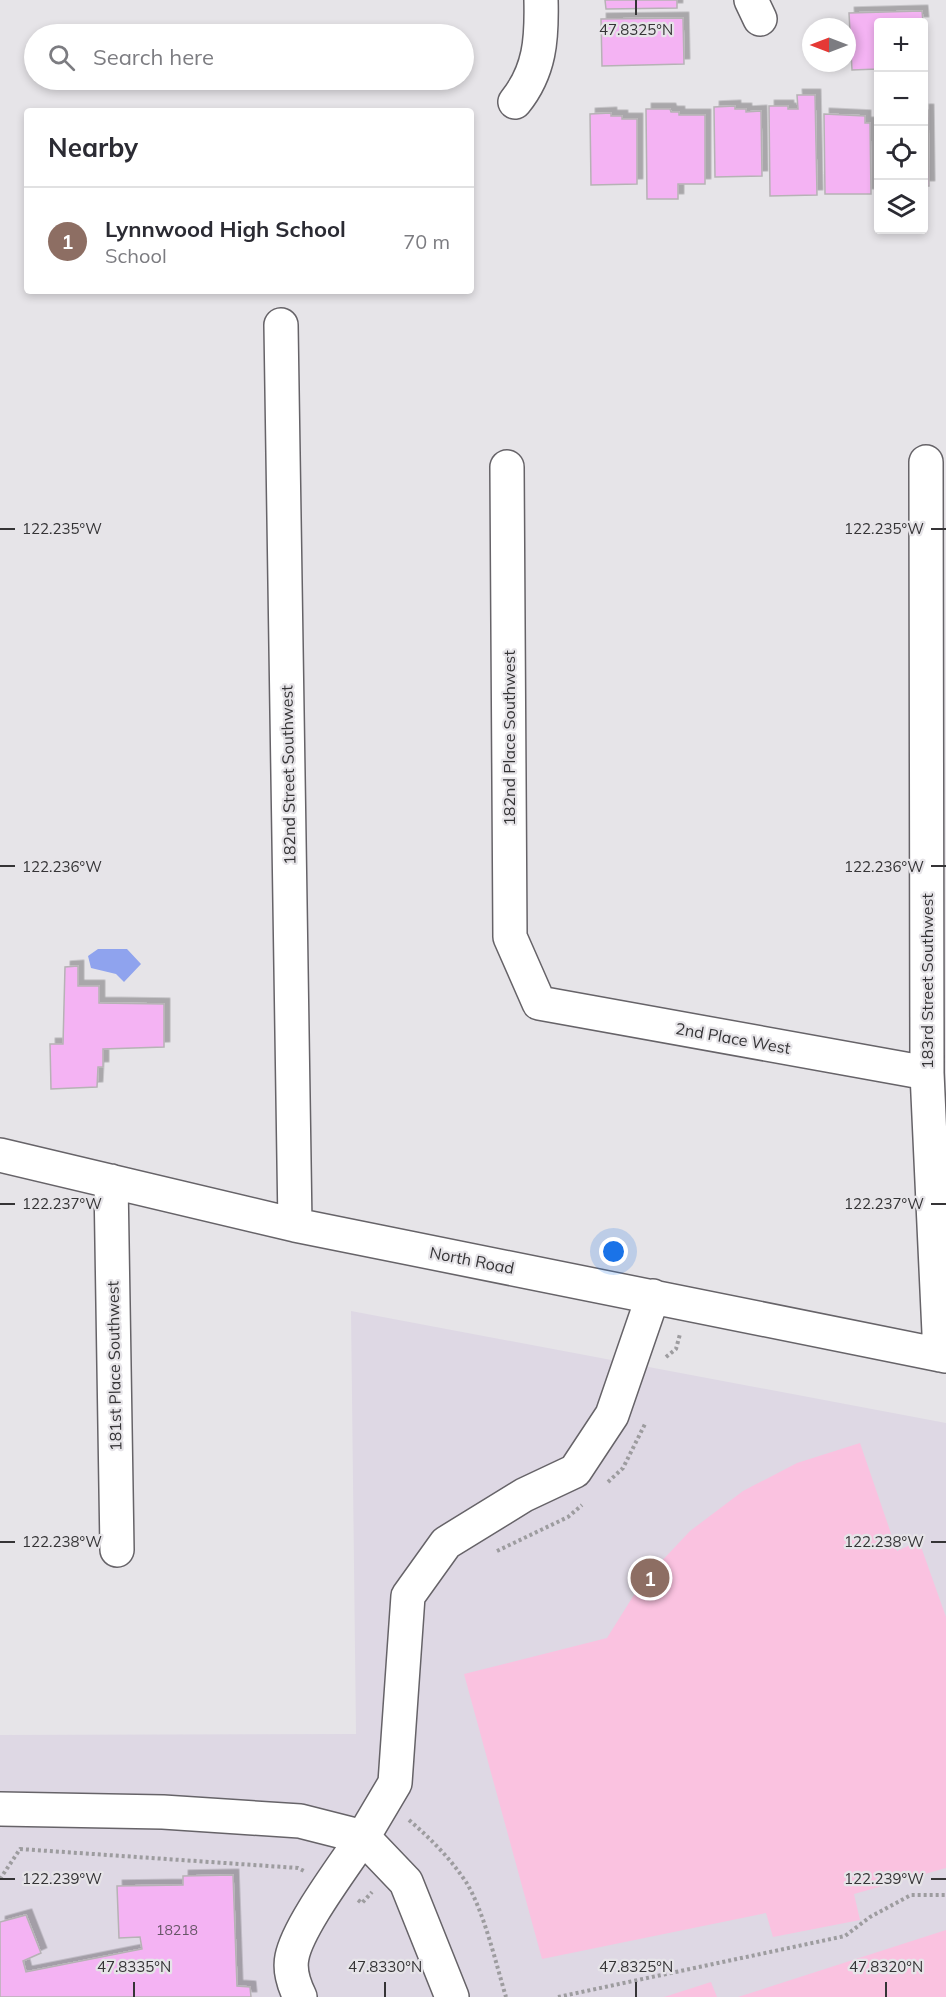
<!DOCTYPE html>
<html lang="en">
<head>
<meta charset="utf-8">
<style>
  :root { --surface:#fff; --page:#f2f2f3; --text:#2b2b33; --muted:#7c7c81; --line:#e1e1e2; --accent:#953000 }
  body { margin:0; font-family:Mulish,sans-serif; background:var(--page); color:var(--text) }
  .controls { position:absolute; right:18px; top:18px; display:grid; overflow:hidden; border-radius:6px; box-shadow:0 3px 9px #0003 }
  .controls button { width:54px; height:54px; display:grid; place-items:center; padding:0; border:0; border-bottom:2px solid var(--line); background:var(--surface); color:var(--text); font:30px sans-serif }
  .compass { position:absolute; left:802px; top:18px; width:54px; height:54px; border-radius:50%; background:var(--surface); box-shadow:0 3px 9px #0003; rotate:270deg }
  .you { position:absolute; left:614px; top:1252px; width:21px; height:21px; margin:-15px; border:4px solid #fff; border-radius:50%; background:#1a73e8; box-shadow:0 0 0 9px #1a73e833 }
  .badge { display:grid; place-items:center; width:39px; height:39px; border-radius:50%; background:var(--accent); color:#fff; font-size:20px; font-weight:700 }
  .pin { position:absolute; translate:-50% -50%; border:3px solid #fff; box-shadow:0 2px 6px #0006 }
  .list { margin:0; padding:0; list-style:none }
  h2 { display:flex; justify-content:space-between; align-items:center; height:78px; margin:0; padding:0 24px; font-size:26px }
  h2 small { font-size:20px; font-weight:400; color:var(--muted) }
  .list li { display:grid; grid-template-columns:39px 1fr auto; gap:18px; align-items:center; box-sizing:border-box; height:108px; padding:0 24px; border-top:2px solid var(--line) }
  .list b { display:block; font-size:22px; white-space:nowrap }
  .list p { margin:0; font-size:20px; white-space:nowrap; color:var(--muted) }
  .list em { font-size:20px; font-style:normal; color:var(--muted) }
  .icon { flex:none; width:33px; height:33px; fill:none; stroke:currentColor; stroke-width:2; stroke-linecap:round; stroke-linejoin:round }
  .map { position:relative; flex:none; width:946px; height:1997px; overflow:hidden }
  .search { position:absolute; background:var(--surface); box-shadow:0 3px 9px #0003; left:24px; top:24px; width:450px; height:66px; display:flex; align-items:center; gap:15px; box-sizing:border-box; padding:0 21px; border-radius:33px; color:var(--muted); font-size:22px }
  .panel { position:absolute; background:var(--surface); box-shadow:0 3px 9px #0003; left:24px; top:108px; width:450px; height:186px; border-radius:6px }
  .map>svg:first-child { display:block }
  .built { fill:#ded8e4 }
  .green { fill:#fac2e0 }
  .water { fill:#8fa3ee }
  .building { fill:#f4b3f3; stroke:#b6b2b5; stroke-width:1.5; filter:url(#shadow) }
  .lines { fill:none; stroke-linecap:round; stroke-linejoin:round }
  .minor-casing { stroke:#666368; stroke-width:36 }
  .path { stroke:#9d9c9f; stroke-width:4; stroke-dasharray:3 3; stroke-linecap:butt }
  .minor { stroke:#fff; stroke-width:33 }
  .ticks { fill:none; stroke:#353436; stroke-width:2 }
  .labels { text-anchor:middle; stroke-width:4.5; stroke-linejoin:round; paint-order:stroke }
  .number-label { font-size:14px; fill:#655465 }
  .street-label { font-size:16px; fill:#353436; stroke:#e6e4e8 }
  .ticks-label { font-size:15px; text-anchor:middle; fill:#353436; stroke:#e6e4e8; stroke-width:4.5; stroke-linejoin:round; paint-order:stroke }
</style>
</head>
<body>
<div class="map">
<svg width="946" height="1997" viewBox="0 0 946 1997">
  <defs>
    <filter id="shadow"><feDropShadow dx="5.5" dy="-5.5" stdDeviation="0" flood-color="#0004"/></filter>
  </defs>
  <rect width="100%" height="100%" fill="#e6e4e8"/>
  <!-- built -->
  <path class="built" d="M351 1311 946 1423V1997H0V1735L356 1734Z"/>
  <!-- green -->
  <path class="green" d="M860 1443 897 1551 919 1541 946 1617V1868L854 1894 860 1920 773 1937 766 1913 542 1959 464 1674 607 1638 642 1582 690 1531 743 1491 797 1463Z
    M946 1930V1997H738Z
    M711 1982 717 1997H664Z"/>
  <!-- water -->
  <path class="water" d="M98 949H127L141 964 124 982 116 974 91 968 88 956Z"/>
  <!-- building -->
  <path class="building" d="M605 0H677V8L606 9Z
    M922 11 923 22H878V69L852 70 849 13Z
    M683 18 684 64 602 66 601 19Z
    M797 95H815L817 195 770 196 769 106H788V109H798Z
    M735 106V109H746V112L761 111 762 176 715 177 714 107Z
    M646 109H670L671 112H679V115H705V184H678V199H647Z
    M924 110H928L929 186H924Z
    M611 113V116H622V119H637V184L591 185 590 114Z
    M824 114 865 116V123H870L871 194H825Z
    M78 966V986H99V1003L164 1004V1047L103 1049V1067H98L97 1087 51 1089 50 1044H63L65 967Z
    M233 1875 237 1986 250 1987 251 1997H0V1922L26 1915 41 1953 23 1961 26 1972 142 1949 140 1937 119 1938 117 1886 183 1885V1876Z"/>
  <g class="lines">
    <defs>
      <path id="minor" d="M751 0 760 19
        M515 102C540 71 542 39 541 0
        M281 325 295 1225
        M926 462 927 1073 940 1355
        M507 467 510 937 539 1003 927 1073
        M0 1155 295 1225 946 1356
        M111 1181 117 1550
        M0 1809 163 1812 300 1821 363 1837C344 1866 298 1926 292 1957 289 1971 294 1985 300 1997
        M452 1997 406 1882 363 1837 395 1783 408 1596 446 1543 524 1495 575 1471 612 1415 653 1296"/>
    </defs>
    <!-- minor casing -->
    <use href="#minor" class="minor-casing"/>
    <!-- path -->
    <path class="path" d="M666 1357 676 1349 680 1334
      M608 1482 623 1468 645 1424
      M497 1551 568 1517 582 1505
      M409 1820C431 1839 450 1858 466 1882 484 1911 496 1964 506 1997
      M0 1879 20 1849 298 1868 304 1871
      M358 1900 362 1903 372 1892
      M558 1997 845 1936 870 1917 911 1895H946"/>
    <!-- minor -->
    <use href="#minor" class="minor"/>
  </g>
  <!-- ticks -->
  <path class="ticks" d="M636 0V15M0 529H15M931 529H946M0 866H15M931 866H946M0 1204H15M931 1204H946M0 1542H15M931 1542H946M0 1879H15M931 1879H946M134 1982V1997M385 1982V1997M636 1982V1997M886 1982V1997"/>
  <g class="labels">
    <!-- number labels -->
    <g class="number-label">
      <text x="177" y="1935">18218</text>
    </g>
    <!-- street labels -->
    <g class="street-label">
      <text transform="translate(509 738) rotate(-90)" y="6">182nd Place Southwest</text>
      <text transform="translate(288 775) rotate(-91)" y="6">182nd Street Southwest</text>
      <text transform="translate(927 981) rotate(-90)" y="6">183rd Street Southwest</text>
      <text transform="translate(733 1038) rotate(10)" y="6">2nd Place West</text>
      <text transform="translate(472 1260) rotate(11)" y="6">North Road</text>
      <text transform="translate(114 1366) rotate(-91)" y="6">181st Place Southwest</text>
    </g>
  </g>
  <g class="ticks-label">
    <text x="636" y="35">47.8325°N</text>
    <text x="884" y="534">122.235°W</text>
    <text x="62" y="534">122.235°W</text>
    <text x="62" y="872">122.236°W</text>
    <text x="884" y="872">122.236°W</text>
    <text x="884" y="1209">122.237°W</text>
    <text x="62" y="1209">122.237°W</text>
    <text x="884" y="1547">122.238°W</text>
    <text x="62" y="1547">122.238°W</text>
    <text x="62" y="1884">122.239°W</text>
    <text x="884" y="1884">122.239°W</text>
    <text x="134" y="1972">47.8335°N</text>
    <text x="385" y="1972">47.8330°N</text>
    <text x="636" y="1972">47.8325°N</text>
    <text x="886" y="1972">47.8320°N</text>
  </g>
</svg>
<div class="controls">
<button>+</button>
<button>−</button>
<button><svg class="icon" aria-label="locate" viewBox="0 0 24 24"><circle cx="12" cy="12" r="6"/><path d="M12 2v4M12 18v4M2 12h4M18 12h4"/></svg></button>
<button><svg class="icon" aria-label="layers" viewBox="0 0 24 24"><path d="M12 4l9 5-9 5-9-5zM3 14l9 5 9-5"/></svg></button>
</div>
<svg class="compass" viewBox="-18 -18 36 36"><path d="M0-13l5 13h-10z" fill="#e53935"/><path d="M0 13l5-13h-10z" fill="#7c7c81"/></svg>
<div class="you"></div>
<div class="pin badge" style="left:650px;top:1578px;background:#8d6e63">1</div>
<div class="search"><svg class="icon" aria-label="search" viewBox="0 0 24 24"><circle cx="10" cy="10" r="6"/><path d="M15 15l6 6"/></svg>Search here</div>
<section class="panel">
<h2>Nearby<small></small></h2>
<ul class="list">
<li><span class="badge" style="background:#8d6e63">1</span><div><b>Lynnwood High School</b><p>School</p></div><em>70 m</em></li>
</ul>
</section>
</div>
</body>
</html>
